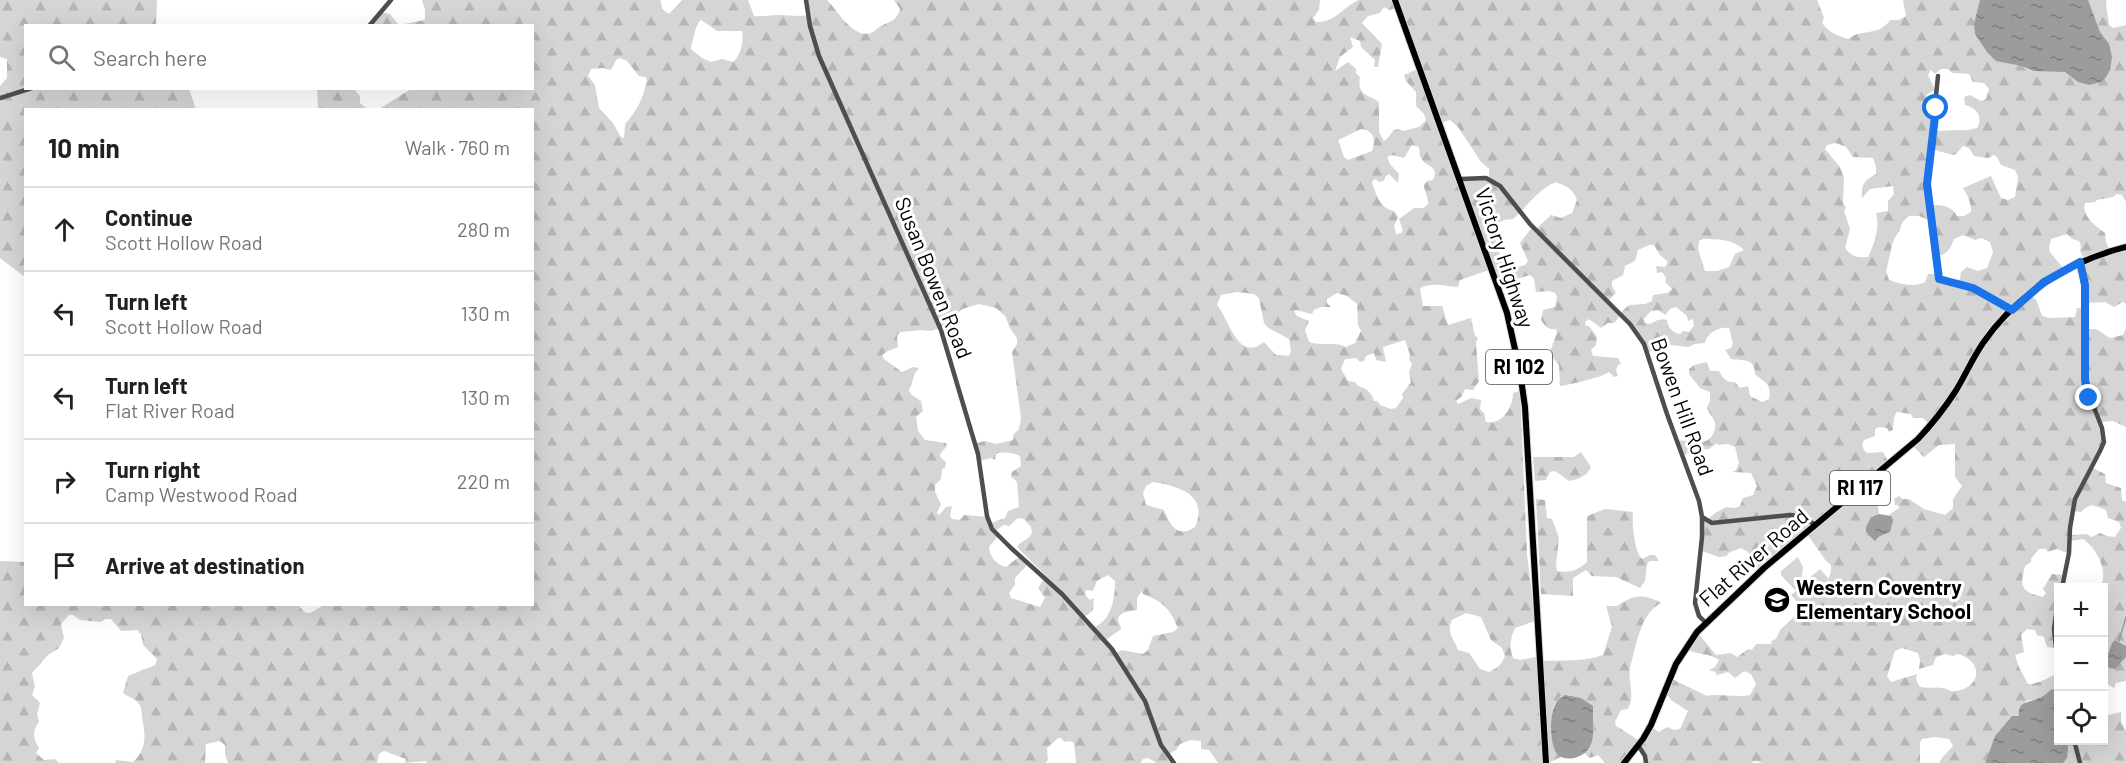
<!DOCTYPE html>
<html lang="en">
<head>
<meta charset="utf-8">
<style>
  :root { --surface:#fff; --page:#f6f6f6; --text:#202124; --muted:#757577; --line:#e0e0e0 }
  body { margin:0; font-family:Barlow,sans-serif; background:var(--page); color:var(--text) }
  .controls { position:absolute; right:18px; bottom:18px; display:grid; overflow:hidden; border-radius:0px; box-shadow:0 6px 24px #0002 }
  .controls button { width:54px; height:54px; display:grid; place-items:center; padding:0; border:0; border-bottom:2px solid var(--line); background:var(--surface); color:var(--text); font:30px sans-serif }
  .stop { position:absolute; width:18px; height:18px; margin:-14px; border:4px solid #1a73e8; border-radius:50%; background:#fff }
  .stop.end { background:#1a73e8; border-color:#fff; box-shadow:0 2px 6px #0008 }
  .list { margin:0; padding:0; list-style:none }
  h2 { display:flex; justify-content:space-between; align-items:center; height:78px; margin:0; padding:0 24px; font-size:26px }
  h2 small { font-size:20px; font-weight:400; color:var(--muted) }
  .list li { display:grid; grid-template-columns:39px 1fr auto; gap:18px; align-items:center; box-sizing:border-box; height:84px; padding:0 24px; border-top:2px solid var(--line) }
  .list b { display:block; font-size:22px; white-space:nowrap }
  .list p { margin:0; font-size:20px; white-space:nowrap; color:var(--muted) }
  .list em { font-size:20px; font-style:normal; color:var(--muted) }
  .icon { flex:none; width:33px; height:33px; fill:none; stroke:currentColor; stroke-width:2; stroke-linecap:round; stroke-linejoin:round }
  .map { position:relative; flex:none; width:2126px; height:763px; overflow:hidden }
  .search { position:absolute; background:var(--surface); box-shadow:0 6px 24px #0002; left:24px; top:24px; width:510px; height:66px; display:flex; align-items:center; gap:15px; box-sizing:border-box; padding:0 21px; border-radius:0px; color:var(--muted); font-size:22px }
  .panel { position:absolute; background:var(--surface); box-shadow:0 6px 24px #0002; left:24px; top:108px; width:510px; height:498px; border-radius:0px }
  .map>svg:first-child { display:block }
  .forest { fill:url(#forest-firs); fill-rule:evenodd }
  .green { fill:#d5d5d5 }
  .water { fill:url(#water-ripples) }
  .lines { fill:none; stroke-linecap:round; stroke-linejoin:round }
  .stream { stroke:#9c9c9c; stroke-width:1.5 }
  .major-casing { stroke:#dbdbdb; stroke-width:8 }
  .minor { stroke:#4e4e4e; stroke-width:4.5 }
  .major { stroke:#000; stroke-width:6 }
  .route { stroke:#1a73e8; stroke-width:8 }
  .labels { text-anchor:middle; stroke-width:6; stroke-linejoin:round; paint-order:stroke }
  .shield { fill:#fff; stroke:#4c4c4c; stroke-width:1.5 }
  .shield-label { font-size:20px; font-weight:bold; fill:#000 }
  .street-label { font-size:21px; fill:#000; stroke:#fff }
  .poi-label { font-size:21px; font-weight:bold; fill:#000; stroke:#fff; text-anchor:start }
</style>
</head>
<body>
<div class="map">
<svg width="2126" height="763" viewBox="0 0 2126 763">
  <defs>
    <pattern id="forest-firs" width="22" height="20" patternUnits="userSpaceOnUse" patternTransform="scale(1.5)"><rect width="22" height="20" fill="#d5d5d5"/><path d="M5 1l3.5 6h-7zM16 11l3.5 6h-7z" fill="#b5b5b5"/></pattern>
    <pattern id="water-ripples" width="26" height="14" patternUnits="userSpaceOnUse" patternTransform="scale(1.5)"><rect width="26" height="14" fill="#9c9c9c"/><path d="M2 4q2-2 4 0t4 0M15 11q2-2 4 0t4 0" fill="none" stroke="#7d7d7d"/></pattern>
  </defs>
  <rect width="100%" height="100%" fill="#fff"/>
  <!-- forest -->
  <path class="forest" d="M0 0H157L156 25 26 26V88L189 89 196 109 26 110 25 277 0 258V86L7 78V59L0 57Z
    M422 0H660L663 10 669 14 682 0H748L754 16C763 17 770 15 779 15 790 15 797 17 808 15L806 0H827C838 11 853 39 871 33 876 31 879 26 883 25 892 21 897 20 900 9L894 0H1320L1319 10 1313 18 1316 22C1336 23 1342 7 1359 0H1817L1824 18 1822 23C1829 32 1837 36 1848 39 1862 28 1879 37 1890 20H1899L1906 16 1903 0H2106C2106 9 2108 16 2109 25L2113 28 2126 25V202L2122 195 2117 194 2113 197 2097 200 2095 202 2085 203C2081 215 2095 226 2105 233L2106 242 2110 251 2126 247V304L2123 302 2114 307 2105 302 2085 303 2080 262 2084 259 2080 251 2081 246 2079 241 2072 239 2067 234 2051 239C2051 242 2049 245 2049 249 2049 253 2061 264 2064 270L2030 294 2037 301 2042 316 2049 318 2075 317 2077 308H2085L2086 329H2096L2110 338 2123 335 2126 328V427L2113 421 2101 422 2103 444 2093 468 2105 474 2106 483 2121 488 2122 500 2126 502V646L2115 640 2105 657H2126V681L2116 683 2114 688 2104 682V640L2107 628 2104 623V588L2089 587 2090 585 2102 583C2107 568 2096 548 2083 539L2071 541 2069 554 2057 549 2048 552 2046 549H2039L2031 559V562L2025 566C2020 586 2020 592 2043 597L2046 593 2043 589 2052 574 2064 575 2062 586 2070 587 2058 588 2055 624H2058V664L2055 648 2047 647 2044 637 2037 635 2035 630 2027 629 2021 635 2024 652 2015 655 2019 667 2028 684C2041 684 2047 677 2058 674V702V697L2052 690 2038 699 2026 701 2019 716 2012 717 1995 736 1985 763H1939L1942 758 1953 746 1949 739 1935 737 1922 739 1920 743V763H1762L1755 761 1751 763H1646L1641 747 1624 763H1605L1598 755 1590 758 1584 753C1597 742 1594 722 1593 706L1561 696C1558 700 1554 704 1553 709 1550 723 1550 747 1561 757L1548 763H1218L1209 750 1201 749V741L1191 740 1180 744 1176 750 1169 754 1175 763H1157L1148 758 1143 759 1141 763H1076L1074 743 1070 741 1064 742 1061 738H1058L1047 748 1048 760 1045 763H427L426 761 405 763 406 759 384 751 379 754 377 763H228L225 755V745L220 741 206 744 205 763H115L116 760 133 762C145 752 146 737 143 723 141 716 143 710 139 704 135 698 128 697 123 693L128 676 155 665 157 659 143 645 141 634 137 630 121 631 111 619H105L101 622 80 620 73 615H69L61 624 64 638 59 648 48 655 32 673 35 687 32 695 40 703 37 714 39 722C32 731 33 738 39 748L36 753 44 760 55 759 59 763H0V561L25 562 26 604H298L304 612 310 613 326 604H532V110L379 109 411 89 532 88V26L369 25 382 12 390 14 398 24H404L425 20V10ZM1384 7 1390 10 1398 7 1420 68 1404 75 1406 81 1416 92V106L1424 114 1426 120 1419 127 1403 131 1399 129 1394 130 1387 139 1384 141 1379 132V102C1368 94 1357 96 1360 77L1356 73V69L1348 62 1335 71 1340 57 1353 47 1350 37 1360 41 1361 47 1375 60 1374 67H1378L1382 44 1362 23 1368 16 1380 13ZM701 20 717 31H742C744 40 741 56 733 62L722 59 711 62 702 58 691 49C692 43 696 23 701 20ZM620 58 627 61 639 76 645 77 647 79C644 97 637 111 625 124L624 138 621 137 613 123 599 108 595 85 588 76 591 69 603 68 611 70 616 60ZM1941 69H1948L1952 73 1969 74 1973 82 1984 83 1989 89 1986 99 1981 101 1970 95 1964 97 1965 105C1976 107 1984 117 1977 128L1968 130 1933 131 1935 111 1926 95 1935 90 1928 75 1931 70 1935 74ZM1450 120 1458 127 1481 162 1489 169V178H1461L1441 123ZM1361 129C1374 130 1376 140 1372 151L1348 160 1344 157 1338 140ZM1836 143 1846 147 1853 157 1873 158 1876 167V174C1864 181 1861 184 1862 198L1870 189 1893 186 1894 194 1888 201V211L1876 213C1880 227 1875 243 1868 257 1857 258 1852 257 1845 248L1850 229 1844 211 1846 207 1843 204 1844 178 1840 167 1825 149 1827 145ZM1412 145 1419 147C1420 151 1419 155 1421 158 1426 168 1440 165 1433 180L1427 181 1424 185C1424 192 1429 197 1428 204L1424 208H1414L1399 219 1403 230 1401 233 1396 234 1394 226 1398 217 1394 211C1379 208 1377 195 1372 183L1373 180 1376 179 1379 182 1384 181 1385 177 1389 174 1398 183 1399 174 1390 164 1387 157 1392 155 1404 158ZM1963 146 1969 148 1974 156 1988 158 1994 155 1997 157 2001 165 2015 170 2018 177 2015 197 2008 200 2001 198 1991 176 1963 188C1967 194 1972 205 1971 212L1964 216H1957C1952 206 1941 204 1930 206L1927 182 1931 149 1953 155 1956 154ZM1556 182C1567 186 1573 189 1577 200L1572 213 1561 218 1551 215 1536 229 1533 226 1520 243 1528 261 1525 265 1518 267 1500 255 1493 229 1494 225 1504 220 1513 219C1527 207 1538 189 1556 182ZM1909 216H1919L1931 221 1936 257C1947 254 1950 250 1954 239L1963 235 1975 240 1981 238 1990 242 1993 252 1987 268 1978 271 1967 267 1961 272 1959 283 1939 278 1938 274H1928L1925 282C1914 288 1900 284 1889 280L1886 271C1890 259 1891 238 1900 231 1900 224 1904 220 1909 216ZM1703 239C1718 239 1733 239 1744 250L1735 254 1729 267 1717 271H1705L1698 249 1699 241ZM1649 245H1654L1660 255 1668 262 1665 267 1656 266 1657 273 1662 272 1666 278 1665 282 1672 289 1667 293 1653 295 1652 301 1645 304 1629 305 1620 313 1608 301 1616 293 1612 286V281L1623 275 1625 266 1635 261 1638 250ZM1492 269 1499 284 1530 275 1534 279 1536 292 1549 291 1555 293 1557 297 1555 307 1543 310 1541 320C1545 326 1548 330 1556 329L1557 333 1551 349 1552 357 1559 365 1560 386C1569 385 1603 377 1609 372L1614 377 1618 376 1616 370 1618 365 1621 364 1618 358 1593 356 1591 350 1596 345 1597 337 1589 326H1586L1585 322 1589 319 1601 328 1608 323H1614L1621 315 1648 352 1658 349 1662 344 1688 347 1695 344 1705 343C1707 333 1719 326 1729 328L1733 344 1731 348 1725 350 1731 359C1742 361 1755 357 1755 374 1764 383 1772 382 1769 399L1762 402 1750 396 1748 386 1740 388 1735 382C1726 383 1723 378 1719 371H1710L1707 362 1694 365 1689 369V374L1700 388 1710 392V401L1707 408C1709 413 1712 416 1714 420 1716 424 1715 431 1713 434 1705 449 1688 438 1677 441L1683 456 1692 450 1709 449 1717 443 1718 445 1728 444 1735 447 1739 463 1736 470 1732 472 1751 473 1757 486 1753 495 1743 498 1740 506 1734 508 1726 507 1715 513 1707 520 1702 519V551L1719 557 1727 556 1728 553 1741 548 1748 552 1752 560 1751 565 1759 572 1807 534 1826 561 1831 565C1833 583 1814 594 1801 606H1795L1797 614 1780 630 1776 639 1771 641 1772 644H1756L1752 650 1748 649 1737 657 1731 653 1716 655 1697 632 1686 649C1696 655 1710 653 1719 660L1715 667 1709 670 1715 672 1717 675 1728 672 1735 678 1744 671 1751 674 1756 684 1750 695C1738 698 1717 693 1707 696L1670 678 1665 692 1671 700 1688 711 1680 729 1674 730 1667 727 1659 732 1651 728 1640 741C1631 736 1625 731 1616 726L1615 722 1621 710 1628 709C1636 693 1626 679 1631 663 1637 644 1640 614 1661 603V602C1642 594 1634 594 1617 606H1606L1612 627 1603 655C1584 662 1561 660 1541 661L1540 656 1520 660 1513 658C1509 646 1510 639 1515 628L1535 621 1527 554 1520 391 1513 393C1513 407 1503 425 1486 422L1484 413 1480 409 1481 400 1471 398 1458 404 1456 401 1462 396 1465 389 1473 390 1479 381 1476 343 1478 338 1475 336 1471 318 1448 325 1442 306H1423L1420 288C1433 282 1445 286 1458 287L1460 280ZM1237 292 1254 294 1259 298 1264 323 1267 327 1289 339 1291 351 1289 356 1276 355 1264 342C1238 364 1228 317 1217 305L1221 295ZM1337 293 1347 296 1357 304 1358 325 1361 331 1355 343 1346 347C1334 341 1325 347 1309 342L1305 330 1309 321 1297 316 1294 311 1296 310 1312 314 1314 310 1321 307H1331L1327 303V299ZM979 304 996 308 1005 316 1010 328 1017 338V344L1012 352 1021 418 1019 429 1014 434 1013 440 996 444 985 441 976 443 980 461 991 458 995 460 996 454C1003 451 1014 453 1020 456L1021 466 1012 472 1011 476 1017 482 1019 507 1008 511 1005 518 991 523 987 517 964 515 960 520 952 519 950 516 952 506 946 507 939 515 937 513 941 504 935 492V485L941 479 942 469 945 468 946 462 941 458 940 454 947 446 946 443 925 440 918 431 916 417 923 411 921 401 912 395 909 391 915 373 919 368 913 367 902 372 884 359 882 355 888 351 898 347 897 336 900 332 922 330 931 331 940 328 954 327 958 313 962 309ZM1676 307 1687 316 1688 321 1693 319 1694 326 1689 332 1683 331 1680 334C1673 333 1667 327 1667 320 1660 318 1656 321 1650 324L1645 323 1644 319 1651 311 1658 310 1665 315 1670 309ZM1405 340 1410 355 1409 360 1412 364 1409 372 1411 382 1402 394 1403 398 1396 408 1391 409 1380 405 1377 401H1374C1373 394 1365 387 1358 386L1355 382 1348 381 1341 369 1345 359 1356 358 1360 362 1364 361 1366 356 1374 353 1376 360 1386 362 1383 347ZM1897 412 1911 414 1913 418H1923L1930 425 1912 445 1924 457 1939 445 1955 444V477L1962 486 1953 499V508L1945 515 1924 509 1909 499H1903L1899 496 1894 499 1895 505H1898L1899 508 1889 515 1891 516 1886 533 1880 536 1877 540 1871 517 1879 514 1877 500 1882 495 1870 482 1889 463 1883 452 1867 453C1863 449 1861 446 1864 440L1875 436V429L1879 427 1887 428 1889 432 1893 430 1894 417ZM1153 482C1179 486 1209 495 1195 527 1177 539 1170 525 1164 510L1146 505 1143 493 1146 486ZM2092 505 2106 510 2108 518 2119 522 2121 528 2115 537 2107 536 2100 533 2091 537 2087 534 2071 535 2073 511 2081 512 2085 508ZM1018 518 1024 519 1031 527 1032 533C1029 540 1021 540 1017 547L1046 576 1038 588 1045 598 1040 607 1011 598 1009 593 1015 585V578L1027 565 1019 557 1006 567C996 564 990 558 989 547L998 536 995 531 1004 525 1009 526ZM1108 575 1115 581C1115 598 1112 619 1095 627L1085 617 1093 610 1094 598 1090 600 1086 596 1085 591 1088 590 1093 591 1097 581ZM1142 591 1143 594C1164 602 1169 608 1178 628L1173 632 1153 636 1148 650 1143 654 1122 650 1116 653 1106 640 1121 629C1121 626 1119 624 1118 621 1117 612 1131 611 1137 610V598ZM1466 613 1481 617 1491 640 1502 648 1505 656C1501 665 1498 668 1489 672L1480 669 1469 653 1458 650C1454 639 1446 633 1452 620ZM1902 648 1918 653 1920 660 1919 669 1933 665 1936 657 1945 654 1953 656 1958 654C1985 662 1980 688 1956 691 1950 692 1947 688 1942 688 1933 686 1927 690 1919 686L1916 679 1917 674 1891 682 1887 676 1895 651Z
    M317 89H354L360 96V103L367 109H318Z
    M1581 452 1591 467C1586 477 1579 479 1569 481L1555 471 1550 472 1546 480 1535 481 1533 457H1574Z
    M1536 499 1545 500 1547 518 1552 519 1559 538 1556 566 1557 571C1571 573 1576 571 1587 562V516L1605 509 1633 512C1632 524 1634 550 1642 559L1650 555H1655L1659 561H1650L1647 564 1645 581 1640 588 1616 577 1592 576 1586 570 1573 578V596L1541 594Z
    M2121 712V721L2126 731V763H2063L2069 746V741L2104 740V716Z"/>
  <!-- green -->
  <path class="green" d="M1798 557 1803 567 1801 585 1820 569 1828 578 1825 585 1801 606 1791 595 1796 591 1781 575V571Z"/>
  <!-- water -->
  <path class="water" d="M1980 0H2088L2100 32 2109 44 2112 57 2110 70 2106 77 2101 82 2089 85 2078 82 2065 72 2034 71 2022 66 1996 61 1987 52 1975 34 1974 24Z
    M1879 514 1891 516 1893 521 1890 532 1880 536 1875 541 1866 532V527L1871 517Z
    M2115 640 2126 646V657L2115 669 2109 668 2105 661 2112 643Z
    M2052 689 2057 692 2058 740 2069 741 2067 758 2063 763H1985L1995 736 2012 716H2019C2017 701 2028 703 2039 698 2043 697 2048 692 2052 689Z
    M1565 695 1581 698 1593 706C1593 726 1599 752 1574 758 1568 759 1562 759 1557 754 1548 741 1548 700 1565 695Z"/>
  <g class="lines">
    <!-- stream -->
    <path class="stream" d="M2119 641 2126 617"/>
    <defs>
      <path id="major" d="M1395 0 1507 313 1520 372 1525 407 1546 763
        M1624 763 1643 739 1651 725 1676 664 1697 632 1764 568 1918 439C1932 424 1944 409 1955 392 1965 376 1972 359 1983 343 2017 294 2069 261 2126 247"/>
    </defs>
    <!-- major casing -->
    <use href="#major" class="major-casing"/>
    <!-- minor -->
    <path class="minor" d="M806 0 810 26 819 56 941 330 978 454 987 516 992 529 1011 548 1062 594 1112 649 1145 701 1161 745 1174 763
      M369 26 391 0
      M1938 76 1927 184 1939 279 1973 288 2012 310
      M0 98 32 88
      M1461 179 1486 178 1500 186 1530 224 1630 324 1644 344 1667 414 1699 501 1702 517V537L1695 603 1699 616 1705 622
      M1702 517 1712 523 1790 515 1800 516 1816 525
      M2062 588 2069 553 2070 528 2075 499 2100 451 2104 442 2102 428 2085 384V297L2080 262
      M2058 600 2054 629 2058 666
      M2074 740 2080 763
      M1638 745 1645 756 1646 763"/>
    <!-- major -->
    <use href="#major" class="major"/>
  </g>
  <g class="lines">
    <!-- route -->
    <path class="route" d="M1936 108 1927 184 1939 279 1973 288 2012 310 2044 282 2080 262 2085 285V380L2089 398"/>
  </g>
  <!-- icons -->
  <defs>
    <symbol id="school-disc" viewBox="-11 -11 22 22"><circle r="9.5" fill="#000" stroke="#fff"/><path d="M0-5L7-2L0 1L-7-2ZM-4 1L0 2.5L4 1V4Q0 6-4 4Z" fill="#fff"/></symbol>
  </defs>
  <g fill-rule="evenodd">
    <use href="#school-disc" x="1762" y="585" width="30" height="30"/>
  </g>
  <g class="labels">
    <!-- shield labels -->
    <g class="shield">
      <rect x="1486" y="350" width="66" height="34" rx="4.5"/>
      <rect x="1830" y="471" width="60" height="34" rx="4.5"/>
    </g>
    <g class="shield-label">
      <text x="1519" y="374">RI 102</text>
      <text x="1860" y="495">RI 117</text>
    </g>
    <!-- street labels -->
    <g class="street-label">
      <text transform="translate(1504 258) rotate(72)" y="7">Victory Highway</text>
      <text transform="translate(933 278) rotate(68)" y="7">Susan Bowen Road</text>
      <text transform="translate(1682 407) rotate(70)" y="7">Bowen Hill Road</text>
      <text transform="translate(1754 558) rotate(-41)" y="7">Flat River Road</text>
    </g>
    <!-- poi labels -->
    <g class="poi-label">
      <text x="1796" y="595">Western Coventry<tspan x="1796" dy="24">Elementary School</tspan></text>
    </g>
  </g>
</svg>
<div class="controls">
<button>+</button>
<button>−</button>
<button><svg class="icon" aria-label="locate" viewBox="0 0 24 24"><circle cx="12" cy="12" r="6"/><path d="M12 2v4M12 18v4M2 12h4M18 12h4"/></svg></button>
</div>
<div class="stop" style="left:1936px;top:108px"></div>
<div class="stop end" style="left:2089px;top:398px"></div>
<div class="search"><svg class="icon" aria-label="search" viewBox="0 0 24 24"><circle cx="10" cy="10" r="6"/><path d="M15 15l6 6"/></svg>Search here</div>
<section class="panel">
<h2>10 min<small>Walk · 760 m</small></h2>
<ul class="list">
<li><svg class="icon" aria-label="ahead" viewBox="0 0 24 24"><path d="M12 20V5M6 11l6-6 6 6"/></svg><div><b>Continue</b><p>Scott Hollow Road</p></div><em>280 m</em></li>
<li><svg class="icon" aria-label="left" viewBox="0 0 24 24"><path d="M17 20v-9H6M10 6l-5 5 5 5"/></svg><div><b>Turn left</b><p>Scott Hollow Road</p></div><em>130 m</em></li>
<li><svg class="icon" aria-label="left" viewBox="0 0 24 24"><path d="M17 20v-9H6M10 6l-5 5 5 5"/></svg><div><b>Turn left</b><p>Flat River Road</p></div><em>130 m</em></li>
<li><svg class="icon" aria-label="right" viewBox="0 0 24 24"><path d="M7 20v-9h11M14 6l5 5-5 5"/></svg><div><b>Turn right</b><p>Camp Westwood Road</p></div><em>220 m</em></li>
<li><svg class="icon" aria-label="arrive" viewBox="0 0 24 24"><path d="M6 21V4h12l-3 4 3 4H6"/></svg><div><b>Arrive at destination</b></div></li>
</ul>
</section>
</div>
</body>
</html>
